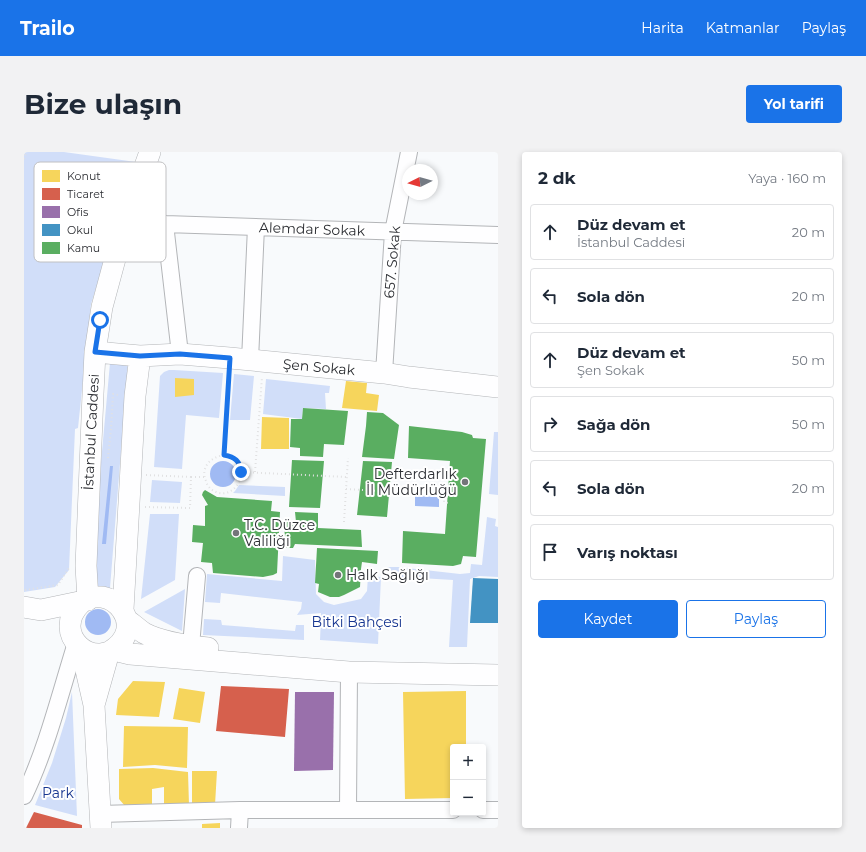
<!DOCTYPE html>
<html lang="tr">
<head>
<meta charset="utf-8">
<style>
  :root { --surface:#fff; --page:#f2f2f3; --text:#1f2937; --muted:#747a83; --line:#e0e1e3; --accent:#1a73e8 }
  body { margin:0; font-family:Montserrat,sans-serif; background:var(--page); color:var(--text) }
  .controls { position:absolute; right:12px; bottom:12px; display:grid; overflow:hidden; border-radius:4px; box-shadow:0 2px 6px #0003 }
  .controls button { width:36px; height:36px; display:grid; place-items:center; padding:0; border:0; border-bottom:1px solid var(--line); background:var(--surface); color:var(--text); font:20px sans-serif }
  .compass { position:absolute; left:378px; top:12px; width:36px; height:36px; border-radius:50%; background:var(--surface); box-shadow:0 2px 6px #0003; rotate:265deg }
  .stop { position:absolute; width:12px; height:12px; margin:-9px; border:3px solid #1a73e8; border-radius:50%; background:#fff }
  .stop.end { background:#1a73e8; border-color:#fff; box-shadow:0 1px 4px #0008 }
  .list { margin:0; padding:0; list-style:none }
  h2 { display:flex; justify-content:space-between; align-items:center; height:52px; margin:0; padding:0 16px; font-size:17px }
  h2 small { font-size:13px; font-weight:400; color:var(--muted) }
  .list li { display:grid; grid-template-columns:26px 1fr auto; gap:12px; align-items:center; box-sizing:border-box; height:56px; margin:0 8px 8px; padding:0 8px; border:1px solid var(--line); border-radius:4px }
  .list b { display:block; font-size:15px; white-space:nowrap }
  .list p { margin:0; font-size:13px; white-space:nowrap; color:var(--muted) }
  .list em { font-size:13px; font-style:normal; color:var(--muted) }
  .actions { display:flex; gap:8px; padding:12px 16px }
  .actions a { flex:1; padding:9px 0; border:1px solid var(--accent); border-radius:4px; text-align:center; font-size:14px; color:var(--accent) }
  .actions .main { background:var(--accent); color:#fff }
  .icon { flex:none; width:22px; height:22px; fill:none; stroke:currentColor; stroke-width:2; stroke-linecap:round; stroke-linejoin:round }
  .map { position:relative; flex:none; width:474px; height:676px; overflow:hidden; border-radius:4px }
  header { display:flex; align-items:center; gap:24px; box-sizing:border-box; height:56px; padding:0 20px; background:var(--accent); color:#fff }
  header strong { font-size:19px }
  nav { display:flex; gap:22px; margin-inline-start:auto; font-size:14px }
  .intro { display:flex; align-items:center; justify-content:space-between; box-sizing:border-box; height:96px; padding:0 24px }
  h1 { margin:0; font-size:28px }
  .button { padding:10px 18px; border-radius:4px; background:var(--accent); color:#fff; font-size:14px; font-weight:700 }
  main { display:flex; gap:24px; padding:0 24px }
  aside { flex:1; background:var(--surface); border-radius:4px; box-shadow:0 2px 6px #0003 }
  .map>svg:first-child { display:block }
  .green { fill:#d1def9 }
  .water { fill:#a0baf3 }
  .homes { fill:#f6d55c }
  .shops { fill:#d6604d }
  .offices { fill:#9970ab }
  .schools { fill:#4393c3 }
  .public { fill:#5aae61 }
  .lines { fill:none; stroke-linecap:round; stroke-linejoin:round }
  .minor-casing { stroke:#b3b5b8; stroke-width:18 }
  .major-casing { stroke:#b3b5b8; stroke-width:22 }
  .path { stroke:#e1e1e2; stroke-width:2; stroke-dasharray:1 3; stroke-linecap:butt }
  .minor { stroke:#fefeff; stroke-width:16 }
  .major { stroke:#fefeff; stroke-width:21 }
  .route { stroke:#1a73e8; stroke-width:5 }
  .poi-dot { fill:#737579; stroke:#fff; stroke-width:1.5 }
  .labels { text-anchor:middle; stroke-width:4; stroke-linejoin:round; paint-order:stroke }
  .street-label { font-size:14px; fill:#2c2e33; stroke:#fff }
  .poi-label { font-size:14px; fill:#2c2e33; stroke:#fff; text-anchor:start }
  .park-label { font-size:14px; fill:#163590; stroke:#fff }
  .key { fill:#fff; stroke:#c0c0c2; stroke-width:1 }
  .key-label { font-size:11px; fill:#2c2e33 }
</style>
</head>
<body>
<header>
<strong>Trailo</strong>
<nav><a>Harita</a><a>Katmanlar</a><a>Paylaş</a></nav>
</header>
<div class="intro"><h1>Bize ulaşın</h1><a class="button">Yol tarifi</a></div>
<main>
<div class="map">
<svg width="474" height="676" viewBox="0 0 474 676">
  <rect width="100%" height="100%" fill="#f8fafc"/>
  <!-- green -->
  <path class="green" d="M0 0H40L112 10 67 152 54 276 51 277 45 418 31 435 0 440Z
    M86 211 104 212 86 436 68 433 69 399Z
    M145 218H150L199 221 195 266 162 263 158 317 130 315 136 224 140 220Z
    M210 222 230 224 226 268H206Z
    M242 227 306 234 305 241H301L302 257 279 256 278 267 239 262Z
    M470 280H474V343L465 342Z
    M128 328 158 330 156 351 126 350Z
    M215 333 261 335V344L209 341 211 339Z
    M126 362H155L151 428 117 447Z
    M463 365 472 367 471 374 474 375V425L455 424 446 427 443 495H425L429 428 363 424V415H374L436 422 446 421 447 412 458 413Z
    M259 404 291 408 292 442 300 450 310 453 337 447 343 439 344 424 357 425 354 492 296 488 297 466V461L273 463 277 457 278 450 197 441 196 451 181 450 183 422 258 429Z
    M161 437 158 479 120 460Z
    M180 467 197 468 198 473 271 479 272 473H280V488L179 483Z
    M48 540 53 664 11 653 28 611 42 566Z"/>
  <!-- water -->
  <path class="water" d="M186 322a13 13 0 1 1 26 0a13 13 0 1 1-26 0Z
    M86 314H89L82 392H78Z
    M391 344 415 345V355L391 354Z
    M61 470a13 13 0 1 1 26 0a13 13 0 1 1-26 0Z"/>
  <!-- homes -->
  <path class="homes" d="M151 226 170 227V243L151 245Z
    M322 229 343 231 342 241 355 243 353 259 318 256Z
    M238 265 265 266V297H237Z
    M109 529 141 530 135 565 92 563 94 547Z
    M155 536 181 540 176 571 149 567Z
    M442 539V595H429V646L381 647 379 540Z
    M100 574 164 575 163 616 131 613 99 615Z
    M129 616 164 620 165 653 140 654V635L128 637V653L101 654 95 647V617Z
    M168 619H193L191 653H168Z
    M196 671V676H178V672Z"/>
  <!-- shops -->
  <path class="shops" d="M197 534 265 537 261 585 192 579Z
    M10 660 58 673V676H2Z"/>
  <!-- offices -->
  <path class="offices" d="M271 540H310L309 618 270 619Z"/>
  <!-- schools -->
  <path class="schools" d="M449 426 474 427V471H446Z"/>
  <!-- public -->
  <path class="public" d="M279 256 324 259 320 293 300 292 299 305 276 304V296L266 295 267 267H278Z
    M343 260 359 261 375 273 370 307 338 305 342 274Z
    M385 274 438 280 448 283 449 286 462 287 452 405 439 404 437 412 429 414 378 411 379 379 421 382 426 309 384 306Z
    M268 308 300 309 296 356 265 355Z
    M339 309 368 310 363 365 333 363Z
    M181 338 193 345 248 349 247 359 256 360 253 421 249 423 239 425 189 421 188 411 177 410 179 391 168 390 169 373 181 374V354L184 353 178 343 179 340Z
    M271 360 294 361V376L337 378 338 395 271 392 269 396H260L261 369 272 370Z
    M293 396 354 399 353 412 338 410 337 417 336 435 320 443 315 445H306L294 440 295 432 291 431Z"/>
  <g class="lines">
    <defs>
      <path id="minor" d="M104 59 141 72 474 83
        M141 72 156 202
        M226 208 232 75
        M360 221 369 80 385 0
        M167 494 173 424
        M0 644C23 596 36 542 52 491
        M324 658 325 520
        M459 658H474
        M76 662 216 658H429
        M215 676 216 658"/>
      <path id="major" d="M71 200 116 204 156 202 206 206 360 221 385 225 474 235
        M64 448 62 414 69 242 71 200 78 155 104 59 112 39 126 0
        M0 455 17 458 60 449
        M99 458 111 244 116 204
        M103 468C109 472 114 477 120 481 137 490 165 494 184 496
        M57 496 70 553 77 676
        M90 498 106 502 325 520 474 523
        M70 553 85 500C128 476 85 426 56 452 50 458 46 465 46 474 46 489 60 503 76 502 79 502 82 501 85 500"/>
    </defs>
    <!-- minor casing -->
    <use href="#minor" class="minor-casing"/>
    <!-- major casing -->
    <use href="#major" class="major-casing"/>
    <!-- path -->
    <path class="path" d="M0 7 2 0
      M200 303C233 310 213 349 192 340 187 338 183 334 182 329 176 315 187 305 200 303Z
      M200 303 205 222
      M84 306 87 277 89 242 94 243
      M217 320 323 325
      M231 320 238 225
      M122 323 167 325
      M322 337 420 343V350L424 351
      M121 355 166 356 167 325H180
      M320 370 324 306
      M1 438 34 433 45 416"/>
    <!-- minor -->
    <use href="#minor" class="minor"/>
    <!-- major -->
    <use href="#major" class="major"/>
  </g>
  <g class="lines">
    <!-- route -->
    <path class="route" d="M76 168 71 200 116 204 156 202 206 206 200 303C211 305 216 309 217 320"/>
  </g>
  <!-- markers -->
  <g class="poi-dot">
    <circle cx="441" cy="330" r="4"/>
    <circle cx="212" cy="381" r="4"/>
    <circle cx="314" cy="423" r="4"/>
  </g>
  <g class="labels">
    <!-- street labels -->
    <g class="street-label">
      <text transform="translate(288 77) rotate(2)" y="5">Alemdar Sokak</text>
      <text transform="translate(368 110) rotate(-85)" y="5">657. Sokak</text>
      <text transform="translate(295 215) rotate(5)" y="5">Şen Sokak</text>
      <text transform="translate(67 280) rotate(-87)" y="5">İstanbul Caddesi</text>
    </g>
    <!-- poi labels -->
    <g class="poi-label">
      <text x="433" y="327" text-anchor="end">Defterdarlık<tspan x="433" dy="16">İl Müdürlüğü</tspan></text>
      <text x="220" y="378">T.C. Düzce<tspan x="220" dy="16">Valiliği</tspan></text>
      <text x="322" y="428">Halk Sağlığı</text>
    </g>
    <!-- park labels -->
    <g class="park-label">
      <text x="333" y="475">Bitki Bahçesi</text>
      <text x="34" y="646">Park</text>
    </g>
  </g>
  <!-- legend -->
  <rect x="10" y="10" width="132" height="100" rx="6" class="key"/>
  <rect x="18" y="18" width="18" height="12" fill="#f6d55c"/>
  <rect x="18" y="36" width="18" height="12" fill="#d6604d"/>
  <rect x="18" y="54" width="18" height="12" fill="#9970ab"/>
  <rect x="18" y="72" width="18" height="12" fill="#4393c3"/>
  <rect x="18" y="90" width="18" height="12" fill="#5aae61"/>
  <g class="key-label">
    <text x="43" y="28">Konut</text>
    <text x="43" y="46">Ticaret</text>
    <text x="43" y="64">Ofis</text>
    <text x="43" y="82">Okul</text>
    <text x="43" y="100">Kamu</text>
  </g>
</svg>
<div class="controls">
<button>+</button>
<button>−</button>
</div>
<svg class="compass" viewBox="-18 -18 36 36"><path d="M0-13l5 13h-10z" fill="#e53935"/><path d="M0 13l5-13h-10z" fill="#747a83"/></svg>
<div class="stop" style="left:76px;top:168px"></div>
<div class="stop end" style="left:217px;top:320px"></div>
</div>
<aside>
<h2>2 dk<small>Yaya · 160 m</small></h2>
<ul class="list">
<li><svg class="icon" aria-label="ahead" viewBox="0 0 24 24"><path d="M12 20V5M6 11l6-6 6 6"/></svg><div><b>Düz devam et</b><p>İstanbul Caddesi</p></div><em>20 m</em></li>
<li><svg class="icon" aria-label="left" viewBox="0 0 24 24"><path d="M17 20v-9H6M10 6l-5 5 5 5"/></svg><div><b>Sola dön</b></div><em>20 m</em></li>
<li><svg class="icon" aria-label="ahead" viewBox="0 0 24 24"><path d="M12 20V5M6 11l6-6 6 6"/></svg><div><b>Düz devam et</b><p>Şen Sokak</p></div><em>50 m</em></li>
<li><svg class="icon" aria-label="right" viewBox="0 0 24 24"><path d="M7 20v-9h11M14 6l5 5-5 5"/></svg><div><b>Sağa dön</b></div><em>50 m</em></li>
<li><svg class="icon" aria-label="left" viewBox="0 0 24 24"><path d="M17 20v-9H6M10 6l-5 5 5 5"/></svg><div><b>Sola dön</b></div><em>20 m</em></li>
<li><svg class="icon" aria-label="arrive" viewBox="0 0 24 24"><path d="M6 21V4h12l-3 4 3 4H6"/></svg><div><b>Varış noktası</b></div></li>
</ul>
<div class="actions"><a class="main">Kaydet</a><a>Paylaş</a></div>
</aside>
</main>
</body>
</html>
